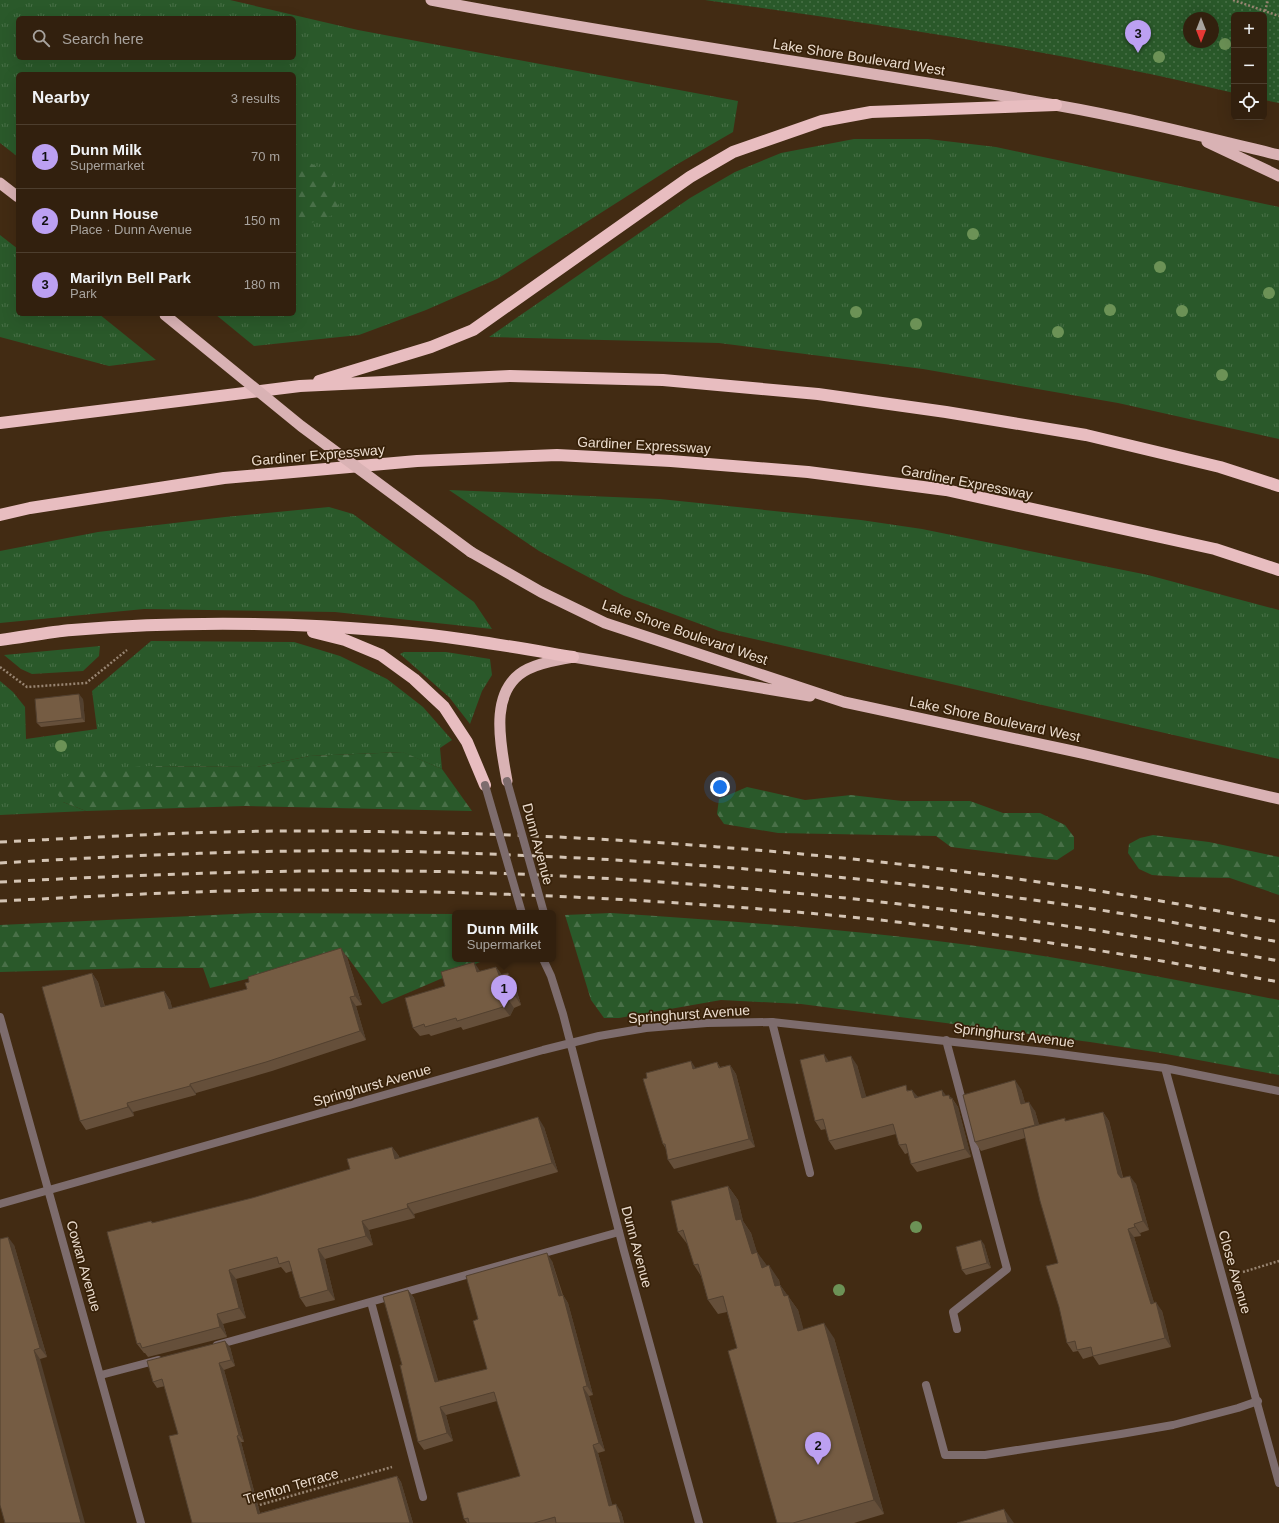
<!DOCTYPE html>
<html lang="en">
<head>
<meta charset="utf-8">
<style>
  :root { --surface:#32200e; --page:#3d2d1c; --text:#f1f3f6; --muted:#a8a39e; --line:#4d3e2e; --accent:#bca0f2 }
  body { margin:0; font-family:Arial,sans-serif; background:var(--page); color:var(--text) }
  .controls { position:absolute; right:12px; top:12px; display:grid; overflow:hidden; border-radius:6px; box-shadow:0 4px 16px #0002 }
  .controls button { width:36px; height:36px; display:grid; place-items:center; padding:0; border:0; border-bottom:1px solid var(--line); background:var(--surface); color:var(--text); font:20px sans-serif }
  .compass { position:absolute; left:1183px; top:12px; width:36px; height:36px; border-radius:50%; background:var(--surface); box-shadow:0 4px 16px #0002; rotate:180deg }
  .you { position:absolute; left:720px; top:787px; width:14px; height:14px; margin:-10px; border:3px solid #fff; border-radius:50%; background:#1a73e8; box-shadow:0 0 0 6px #1a73e833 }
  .badge { display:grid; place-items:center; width:26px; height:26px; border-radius:50%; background:var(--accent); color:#111; font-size:13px; font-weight:700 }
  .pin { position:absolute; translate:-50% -33px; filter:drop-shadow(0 1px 2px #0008) }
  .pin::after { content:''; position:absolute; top:21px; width:14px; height:12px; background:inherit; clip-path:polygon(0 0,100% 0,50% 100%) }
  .popup { position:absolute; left:452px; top:910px; width:104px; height:52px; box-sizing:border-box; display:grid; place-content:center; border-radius:6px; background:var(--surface); filter:drop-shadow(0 1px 3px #0005); font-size:13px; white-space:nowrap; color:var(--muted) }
  .popup b { font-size:15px; color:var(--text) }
  .popup::after { content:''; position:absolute; left:50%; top:100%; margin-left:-8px; border:8px solid transparent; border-top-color:var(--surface) }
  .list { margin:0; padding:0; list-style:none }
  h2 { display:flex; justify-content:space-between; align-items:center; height:52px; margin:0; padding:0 16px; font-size:17px }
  h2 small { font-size:13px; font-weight:400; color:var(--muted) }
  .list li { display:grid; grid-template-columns:26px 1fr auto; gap:12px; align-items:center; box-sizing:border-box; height:64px; padding:0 16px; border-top:1px solid var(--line) }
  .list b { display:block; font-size:15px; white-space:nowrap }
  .list p { margin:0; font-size:13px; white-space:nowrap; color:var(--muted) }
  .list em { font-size:13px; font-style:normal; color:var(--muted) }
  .icon { flex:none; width:22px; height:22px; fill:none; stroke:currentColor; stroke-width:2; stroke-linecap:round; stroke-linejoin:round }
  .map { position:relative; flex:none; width:1279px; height:1523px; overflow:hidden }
  .search { position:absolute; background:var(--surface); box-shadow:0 4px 16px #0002; left:16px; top:16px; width:280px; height:44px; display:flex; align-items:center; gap:10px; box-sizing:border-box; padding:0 14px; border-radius:6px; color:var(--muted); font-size:15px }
  .panel { position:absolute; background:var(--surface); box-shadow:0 4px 16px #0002; left:16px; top:72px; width:280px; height:244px; border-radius:6px }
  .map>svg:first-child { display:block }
  .grass { fill:url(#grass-tufts); fill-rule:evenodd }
  .forest { fill:url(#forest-firs) }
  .park { fill:url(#park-dots); fill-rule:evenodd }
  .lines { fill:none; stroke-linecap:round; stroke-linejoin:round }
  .path { stroke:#988572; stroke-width:2.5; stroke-dasharray:2 2; stroke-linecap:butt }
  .service { stroke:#7d6c6d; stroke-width:8 }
  .minor { stroke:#7d6c6d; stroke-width:8 }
  .trunk { stroke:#d9b2b4; stroke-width:11 }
  .motorway { stroke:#e8bdc0; stroke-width:12 }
  .rail { stroke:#d4c4b4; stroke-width:3; stroke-dasharray:7 7; stroke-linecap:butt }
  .minor-bridge { stroke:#7d6c6d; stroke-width:8 }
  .trunk-bridge { stroke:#d9b2b4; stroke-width:11 }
  .tree { fill:#6c9256 }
  .wall { fill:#654f3a }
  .shaded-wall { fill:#52402f }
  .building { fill:#755c43; stroke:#52402f }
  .labels { text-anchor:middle; stroke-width:3.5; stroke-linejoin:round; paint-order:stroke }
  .street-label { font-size:14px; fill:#ebdcce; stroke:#372109 }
</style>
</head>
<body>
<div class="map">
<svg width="1279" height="1523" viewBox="0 0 1279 1523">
  <defs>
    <pattern id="grass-tufts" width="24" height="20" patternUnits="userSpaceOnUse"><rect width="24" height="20" fill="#2a592a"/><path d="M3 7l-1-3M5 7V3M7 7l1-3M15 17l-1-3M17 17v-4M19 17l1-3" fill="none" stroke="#497048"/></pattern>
    <pattern id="forest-firs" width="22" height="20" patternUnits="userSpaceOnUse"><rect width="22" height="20" fill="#2a592a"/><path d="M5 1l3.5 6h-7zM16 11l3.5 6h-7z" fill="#497048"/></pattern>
    <pattern id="park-dots" width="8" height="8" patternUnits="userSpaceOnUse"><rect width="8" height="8" fill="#2a592a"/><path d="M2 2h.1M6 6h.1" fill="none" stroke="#497048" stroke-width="1.8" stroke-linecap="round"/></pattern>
  </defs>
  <rect width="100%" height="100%" fill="#422b13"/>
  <!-- grass -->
  <path class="grass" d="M0 0H230L358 30 738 101 733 132 676 165 497 279 426 310 359 335 254 346 215 314H294V74H18V157L0 143ZM18 18H294V58H18Z
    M854 139H928L996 147 1279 207V439L1118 403 923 369 719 343 489 337 690 198 735 172 781 153Z
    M0 235 18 249V314H99L156 360 109 366 0 337Z
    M449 490 660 499 861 520 922 529 1148 575 1279 610V759L719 631 624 596 539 551Z
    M329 507 353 514 474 602 492 629 335 612 144 609 0 623V551L98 532 225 517Z
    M151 641 294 642 340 656 387 679 423 707 452 740 440 748 442 769 402 752 309 756 257 767 149 766 63 802 86 811 0 815V681L13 692 25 707 26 739 97 729 92 691Z
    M100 646 99 656 83 671 32 674 21 669 4 655Z
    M404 652H446L490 659 492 675 482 691 470 724 449 697 400 654Z"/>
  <!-- forest -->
  <path class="forest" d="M302 159 334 175 339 213 294 229V162Z
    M403 752 442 769 472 811 245 806 86 811 63 802 58 795 59 787 66 777 77 771 149 766 257 767 309 756Z
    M747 787 805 800 851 795 902 801H970L1003 813H1040L1065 825 1074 837V849L1057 860 951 847 936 836 778 833 724 824 717 814 719 799Z
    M1153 835 1209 842 1279 857V895L1230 878 1181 877 1152 875 1139 869 1128 853 1129 844 1140 838Z
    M257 913 455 914V959H487L382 1004 346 955 210 988 203 968H141L0 972V925Z
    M611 913C730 921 850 929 969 945 1073 959 1176 980 1279 1000V1075L1161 1053 1090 1042 801 1004 721 1000 619 1018H604L591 1000 565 915Z"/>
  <!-- park -->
  <path class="park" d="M705 0H1279V103L1264 100V15H1234V93C1060 51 883 25 705 0ZM1189 18H1213V42H1189Z"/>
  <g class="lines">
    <!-- path -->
    <path class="path" d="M1233 0 1279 16
      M1265 11 1268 0
      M0 667 27 687 86 683 127 650
      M1243 1272 1279 1261
      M256 1506 392 1467"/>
    <!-- service -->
    <path class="service" d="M772 1022 810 1173
      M946 1040 1007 1269 953 1312 957 1329
      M371 1302 423 1497
      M217 1345 619 1232
      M101 1375 158 1360
      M926 1385 945 1455H985L1121 1434 1173 1425 1238 1408 1258 1401"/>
    <!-- minor -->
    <path class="minor" d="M543 959 551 976 563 1014 624 1251 699 1523
      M0 1017 141 1523
      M1165 1068 1279 1483
      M0 1204 543 1050 599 1036 646 1028 707 1023 772 1022 1045 1052 1165 1068 1279 1091"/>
    <!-- trunk -->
    <path class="trunk" d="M431 0C638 40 848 67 1055 105 1130 118 1205 137 1279 155
      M1207 142 1279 176
      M0 183 18 197
      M471 552 541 592 605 623 844 702 1082 753 1279 799
      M507 781C501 746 487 689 528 669 542 662 559 660 573 657L810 696"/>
    <!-- motorway -->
    <path class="motorway" d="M319 381 431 347 473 330 690 177 733 152 822 121 871 112 1056 105
      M0 423 300 386 510 376 663 380 818 394 946 412 1086 435 1220 467 1279 486
      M0 515 30 508 224 478 417 461 557 455 671 461 808 472 946 490 1215 549 1279 570
      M313 632 345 640 381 655 414 679 444 707 467 742 485 785
      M0 640C24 637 48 632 72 630 177 621 286 622 391 631 452 636 513 647 573 657"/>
    <!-- rail -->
    <path class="rail" d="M0 842C99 837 198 831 297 831 537 831 779 846 1018 879 1105 891 1192 906 1279 922
      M0 863C152 854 306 847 458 853 645 859 833 873 1018 898 1105 909 1192 926 1279 942
      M0 882C153 874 305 868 458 872 736 880 1006 911 1279 961
      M0 901C101 896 202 890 303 890 493 891 682 900 871 919 1008 934 1143 957 1279 982"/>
    <!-- minor-bridge -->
    <path class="minor-bridge" d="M507 781 544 913
      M485 785 522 913"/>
    <!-- trunk-bridge -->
    <path class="trunk-bridge" d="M165 315 301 426 471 552"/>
  </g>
  <!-- trees -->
  <g class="tree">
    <circle cx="1225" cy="44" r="6"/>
    <circle cx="1159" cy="57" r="6"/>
    <circle cx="973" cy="234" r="6"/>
    <circle cx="1160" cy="267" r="6"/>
    <circle cx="1269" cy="293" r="6"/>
    <circle cx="1110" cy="310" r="6"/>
    <circle cx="1182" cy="311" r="6"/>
    <circle cx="856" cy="312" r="6"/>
    <circle cx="916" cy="324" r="6"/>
    <circle cx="1058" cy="332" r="6"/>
    <circle cx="1222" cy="375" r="6"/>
    <circle cx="61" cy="746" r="6"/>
    <circle cx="916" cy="1227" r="6"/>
    <circle cx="839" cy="1290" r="6"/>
  </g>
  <!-- wall -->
  <path class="wall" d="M83 699 85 722 41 727 37 723Z
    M347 957 362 1005 356 1006 366 1040 272 1071 196 1093V1095L133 1112 134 1116 86 1130 80 1121 92 973 98 982 105 1006 164 991 170 1000 172 1008 247 989Z
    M496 967 502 975 514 982 521 1005 514 1008 510 1016 463 1030 461 1027 431 1036 429 1034 420 1036 413 1028 445 986 481 971Z
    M829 1061 857 1065 866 1097 909 1090 918 1097 946 1096 952 1098 958 1107 971 1157 917 1172 911 1164 908 1153 905 1154 899 1145 896 1134 835 1150 829 1141 826 1129 821 1130 815 1121Z
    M717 1062 720 1067 730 1065 736 1074 755 1147 674 1169 668 1160 666 1149 663 1144 696 1068Z
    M1021 1089 1025 1103 1035 1111 1039 1125 1067 1121 1103 1112 1109 1121 1123 1177 1136 1184 1149 1230 1140 1233 1141 1236 1134 1237 1154 1303 1162 1311 1171 1347 1099 1365 1093 1356 1083 1359 1078 1351 1073 1352 1067 1343 1058 1263 1025 1138 981 1151 975 1142Z
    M544 1127 558 1172 414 1214 415 1218 369 1230 373 1245 325 1259 335 1300 306 1307 300 1298 292 1271 286 1273 281 1267 236 1279 246 1318 223 1324 227 1337 148 1357 145 1353H144L137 1344 151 1221 153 1223 252 1198 350 1169 392 1147 399 1156V1158Z
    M728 1186 738 1200 743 1221 751 1233 757 1253 767 1266 779 1280 780 1285 798 1310 803 1329 834 1338 884 1514 854 1523H777L737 1348 727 1312 718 1314 708 1300 701 1276 694 1265 688 1245 678 1232Z
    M984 1244 991 1268 966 1275 962 1270Z
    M14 1245 47 1357 40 1359 0 1505Z
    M552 1261 563 1295 568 1303 593 1395 589 1396 605 1451 598 1453 612 1505 621 1512 624 1523H467L464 1519 520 1476 497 1401 446 1415 453 1441 424 1450 418 1442 402 1365 408 1290 414 1298 438 1381 487 1369 478 1319Z
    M230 1347 235 1366 224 1370 244 1442H241L260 1513 397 1476 401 1482 413 1523H192L178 1434 165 1386 157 1388 153 1382Z"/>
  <!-- shaded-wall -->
  <path class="shaded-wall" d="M79 694 83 699 85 722 82 718Z
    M341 948 347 957 362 1005 355 996Z
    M474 962 480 971 477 972Z
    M496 967 502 975H499Z
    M92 973 98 982 107 1016 101 1007Z
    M508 973 514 982 521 1005 515 996Z
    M164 991 170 1000 175 1018 169 1009Z
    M350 997 356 1006 366 1040 360 1031Z
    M508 999 514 1008 510 1016 503 1007Z
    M824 1054 830 1063 826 1062Z
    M851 1056 857 1065 869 1106 862 1098Z
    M691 1061 697 1070 693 1069Z
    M730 1065 736 1074 755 1147 749 1139Z
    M1015 1080 1021 1089 1028 1113 1021 1104Z
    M190 1084 196 1093V1095L190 1086Z
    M912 1090 919 1098H915Z
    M942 1090 948 1098 943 1096Z
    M949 1095 958 1107 971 1157 965 1149Z
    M1029 1102 1035 1111 1042 1134 1035 1125Z
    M127 1103 133 1112 134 1116 128 1107Z
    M1103 1112 1109 1121 1124 1183 1121 1178 1118 1174Z
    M538 1117 544 1127 558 1172 552 1163Z
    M392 1147 399 1156 402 1169 395 1159Z
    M1130 1176 1136 1184 1149 1230 1143 1221Z
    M728 1186 738 1200 743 1221 751 1233 762 1268 752 1254 736 1220Z
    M407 1204 414 1214 415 1218 408 1208Z
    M362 1221 369 1230 373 1245 366 1236Z
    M1134 1224 1140 1233 1141 1236 1135 1227Z
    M1128 1229 1134 1237 1157 1312 1151 1304Z
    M8 1237 14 1245 47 1357 40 1348Z
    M981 1240 984 1244 991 1268 987 1263Z
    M318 1249 325 1259 335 1300 328 1290Z
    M757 1252 768 1267 762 1268Z
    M547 1253 552 1261 564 1302 563 1295 568 1303 593 1395 587 1386Z
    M769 1265 779 1280 780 1285 798 1310 808 1345 798 1331 775 1286Z
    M229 1270 236 1279 246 1318 239 1308Z
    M408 1290 414 1298 441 1390 435 1382Z
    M1156 1302 1162 1311 1171 1347 1165 1338Z
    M217 1314 223 1324 227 1337 220 1327Z
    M824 1323 834 1338 884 1514 874 1500Z
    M225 1341 230 1347 235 1366 231 1360Z
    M34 1350 40 1359 85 1523H81Z
    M219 1363 224 1370 244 1442 239 1435Z
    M583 1387 589 1396 605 1451 599 1443Z
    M440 1407 446 1415 453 1441 447 1433Z
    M237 1436 241 1442 262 1521 258 1514Z
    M593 1445 598 1453 615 1514 609 1506Z
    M397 1476 401 1482 413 1523H410Z
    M616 1504 621 1512 624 1523H621Z
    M1004 1509 1014 1523H1008Z"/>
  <!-- building -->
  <path class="building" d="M79 694 82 718 37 723 35 699Z
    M341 948 355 996 350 997 360 1031 266 1062 190 1084V1086L127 1103 128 1107 80 1121 42 987 92 973 101 1007 164 991 169 1009 247 989 245 983 249 982 248 977Z
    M474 962 477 972 496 967 499 975 508 973 515 996 508 999 503 1007 457 1021 456 1018 425 1027 424 1024 413 1028 405 998 445 986 441 972Z
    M824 1054 826 1062 851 1056 862 1098 906 1085 907 1091 912 1090 915 1098 942 1090 943 1096 949 1095 950 1099 952 1098 965 1149 911 1164 906 1144 899 1145 893 1124 829 1141 823 1119 815 1121 800 1060Z
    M691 1061 693 1069 717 1062 719 1068 730 1065 749 1139 668 1160 665 1144H663L643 1079 647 1078 646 1073Z
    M1015 1080 1021 1104 1029 1102 1035 1125 975 1142 963 1095Z
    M1103 1112 1118 1174 1121 1178 1130 1176 1143 1221 1134 1224 1135 1227 1128 1229 1151 1304 1156 1302 1165 1338 1093 1356 1091 1347 1077 1350 1075 1341 1067 1343 1059 1307 1046 1266 1058 1263 1040 1201 1023 1129 1065 1118V1121Z
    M538 1117 552 1163 407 1204 408 1208 362 1221 366 1236 318 1249 328 1290 300 1298 289 1261 279 1264 277 1257 229 1270 239 1308 217 1314 220 1327 142 1348 140 1343 137 1344 107 1232 151 1221 152 1223 252 1198 350 1169 347 1159 392 1147 395 1159Z
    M728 1186 736 1220 741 1219 752 1254 757 1252 762 1268 769 1265 775 1286 780 1285 784 1296 788 1295 798 1331 824 1323 874 1500 793 1523H777L728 1351 737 1348 723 1296 708 1300 698 1264 694 1265 683 1230 678 1232 671 1201Z
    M8 1237 40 1348 34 1350 81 1523H5L0 1505V1239Z
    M981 1240 987 1263 962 1270 956 1247Z
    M547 1253 559 1296 563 1295 587 1386 583 1387 599 1443 593 1445 609 1506 616 1504 621 1523H556L555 1517 534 1523H469L468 1518 464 1519 457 1493 520 1476 494 1392 440 1407 447 1433 418 1442 400 1365H402L383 1297 408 1290 435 1382 487 1369 473 1321 478 1319 466 1276Z
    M225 1341 231 1360 219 1363 239 1435 237 1436 258 1514 397 1476 410 1523H192L169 1436 178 1434 162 1379 153 1382 147 1361Z
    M1004 1509 1008 1523H957Z"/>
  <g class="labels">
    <!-- street labels -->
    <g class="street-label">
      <text transform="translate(859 57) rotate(9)" y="5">Lake Shore Boulevard West</text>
      <text transform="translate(644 445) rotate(3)" y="5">Gardiner Expressway</text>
      <text transform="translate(318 455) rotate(-5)" y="5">Gardiner Expressway</text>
      <text transform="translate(967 482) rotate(11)" y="5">Gardiner Expressway</text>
      <text transform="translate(685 632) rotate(19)" y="5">Lake Shore Boulevard West</text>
      <text transform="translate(995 719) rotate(12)" y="5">Lake Shore Boulevard West</text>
      <text transform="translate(538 844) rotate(75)" y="5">Dunn Avenue</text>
      <text transform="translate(689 1014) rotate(-4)" y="5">Springhurst Avenue</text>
      <text transform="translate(1014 1035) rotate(7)" y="5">Springhurst Avenue</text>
      <text transform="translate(372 1085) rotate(-16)" y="5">Springhurst Avenue</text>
      <text transform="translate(637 1247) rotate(75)" y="5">Dunn Avenue</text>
      <text transform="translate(84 1266) rotate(74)" y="5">Cowan Avenue</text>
      <text transform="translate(1235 1272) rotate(74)" y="5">Close Avenue</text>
      <text transform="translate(291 1486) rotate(-16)" y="5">Trenton Terrace</text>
    </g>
  </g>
</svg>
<div class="controls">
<button>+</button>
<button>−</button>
<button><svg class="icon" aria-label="locate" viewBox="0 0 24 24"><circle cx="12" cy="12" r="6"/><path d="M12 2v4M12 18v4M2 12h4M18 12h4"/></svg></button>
</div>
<svg class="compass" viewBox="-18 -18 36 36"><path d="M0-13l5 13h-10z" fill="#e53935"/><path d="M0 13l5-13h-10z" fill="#a8a39e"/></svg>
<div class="you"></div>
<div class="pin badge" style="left:504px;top:1008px">1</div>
<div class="popup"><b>Dunn Milk</b>Supermarket</div>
<div class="pin badge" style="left:818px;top:1465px">2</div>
<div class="pin badge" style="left:1138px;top:53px">3</div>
<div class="search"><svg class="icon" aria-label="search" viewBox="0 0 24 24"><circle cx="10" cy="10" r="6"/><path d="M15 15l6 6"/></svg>Search here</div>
<section class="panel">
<h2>Nearby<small>3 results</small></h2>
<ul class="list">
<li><span class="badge">1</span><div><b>Dunn Milk</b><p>Supermarket</p></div><em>70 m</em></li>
<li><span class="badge">2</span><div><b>Dunn House</b><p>Place · Dunn Avenue</p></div><em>150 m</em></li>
<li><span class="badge">3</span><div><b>Marilyn Bell Park</b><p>Park</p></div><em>180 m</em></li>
</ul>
</section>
</div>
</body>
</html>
